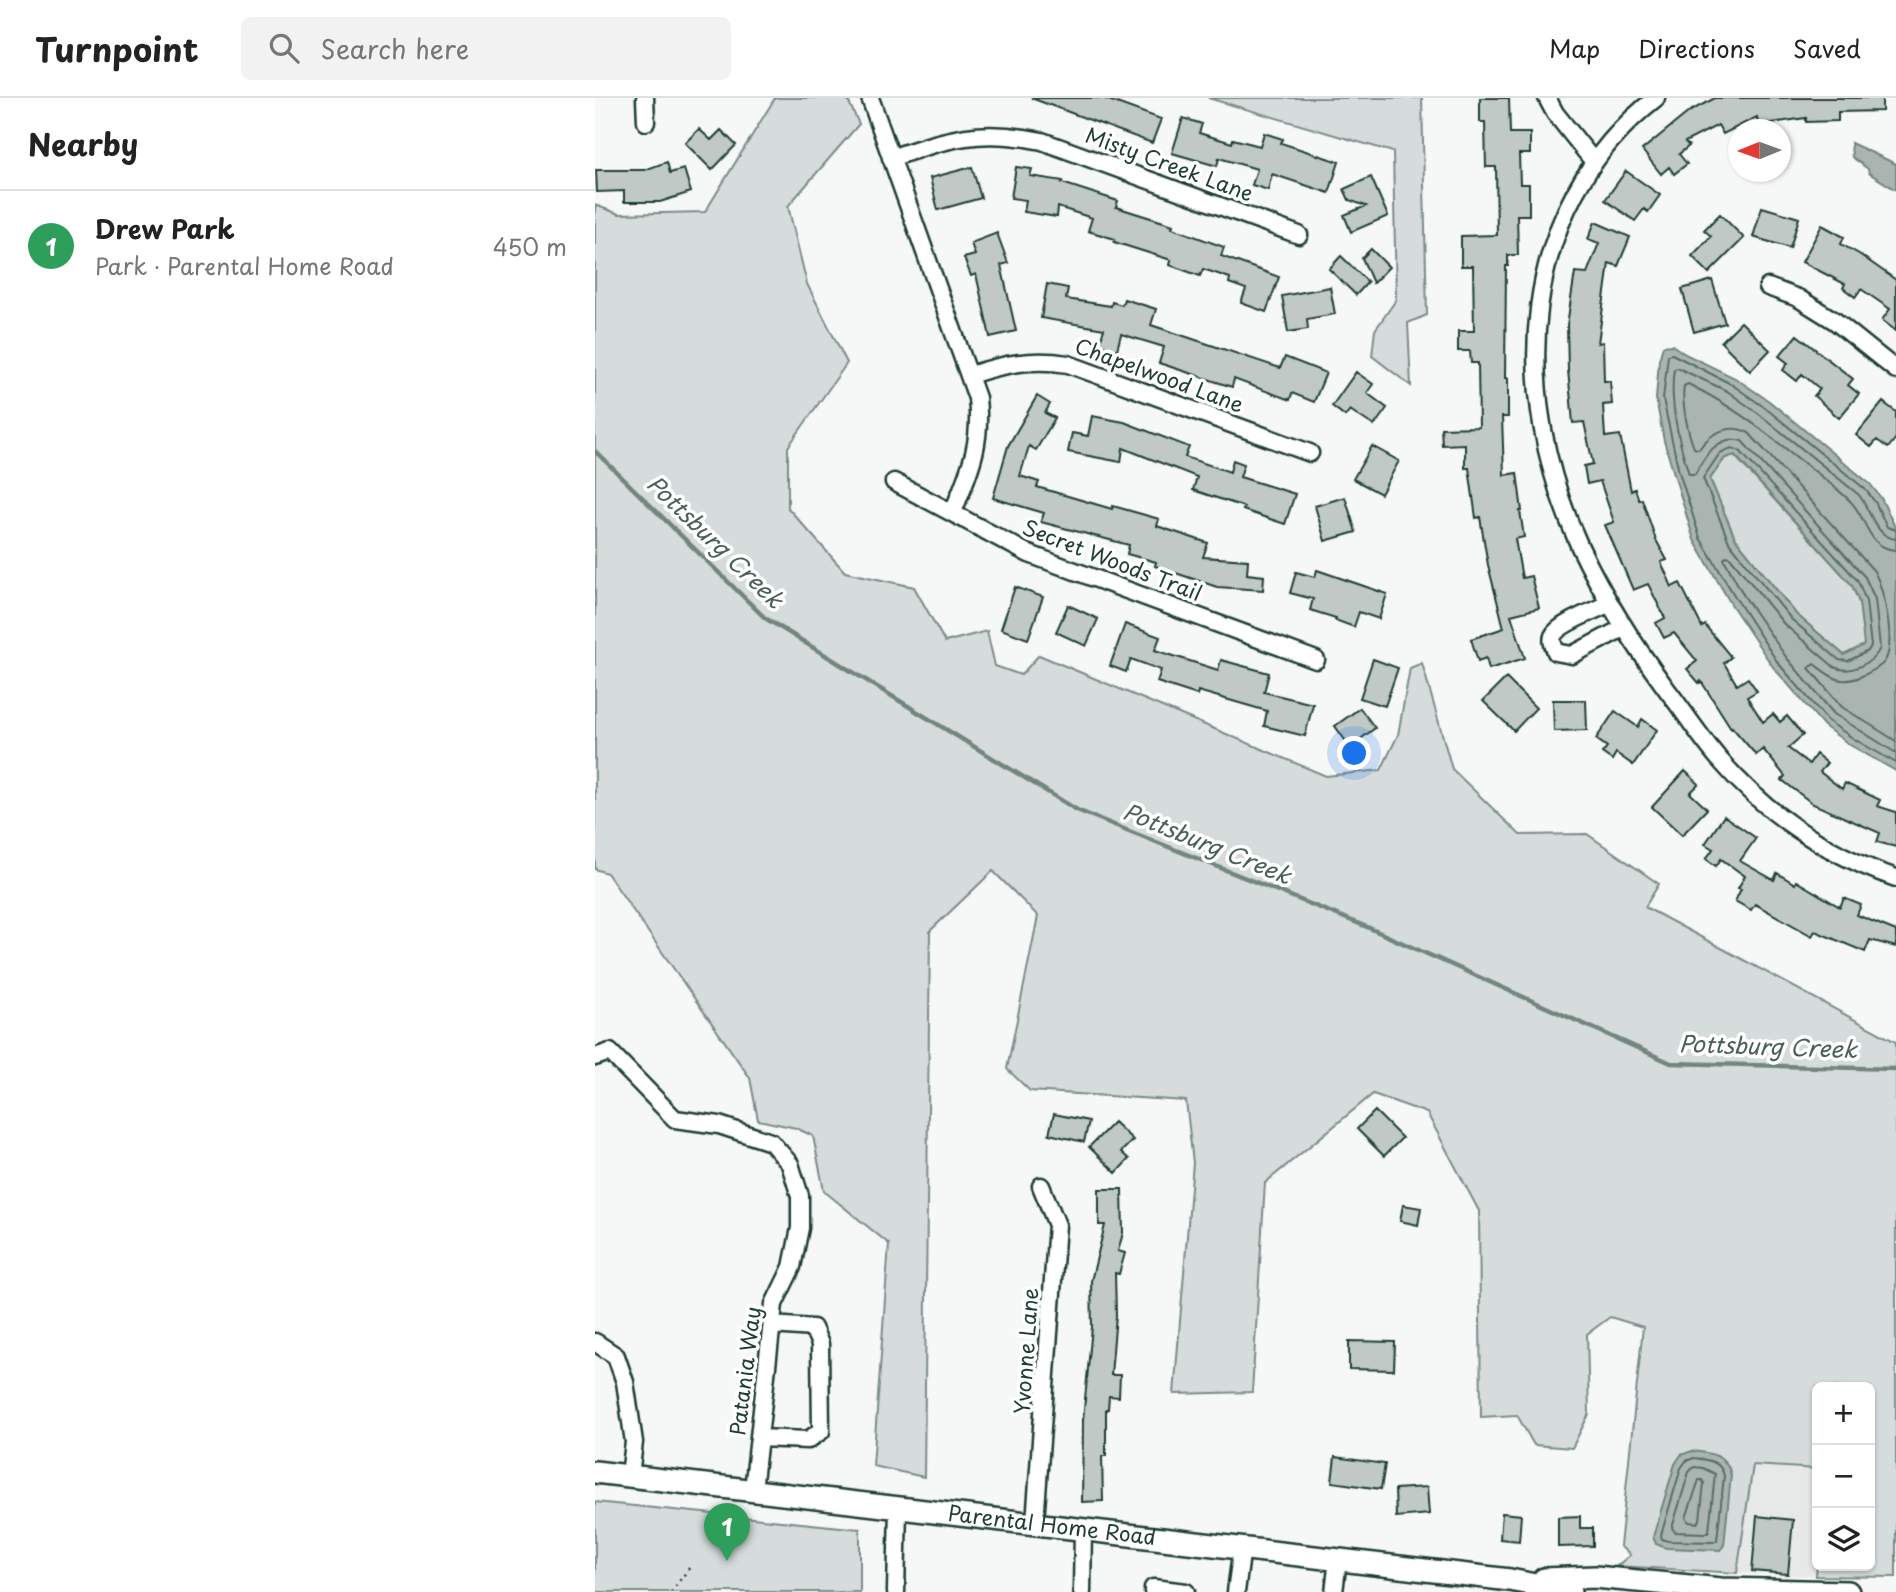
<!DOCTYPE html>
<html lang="en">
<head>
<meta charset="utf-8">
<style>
  :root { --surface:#fff; --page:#f2f2f2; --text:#222; --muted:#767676; --line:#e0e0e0; --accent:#1f3d34 }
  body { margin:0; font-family:"Playpen Sans",sans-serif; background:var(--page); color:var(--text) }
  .controls { position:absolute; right:21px; bottom:21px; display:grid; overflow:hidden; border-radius:10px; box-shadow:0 2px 5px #0004 }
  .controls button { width:63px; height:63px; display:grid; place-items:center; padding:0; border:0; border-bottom:2px solid var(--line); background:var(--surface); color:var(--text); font:35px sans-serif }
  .compass { position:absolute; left:1133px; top:21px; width:63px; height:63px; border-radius:50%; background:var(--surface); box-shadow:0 2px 5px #0004; rotate:269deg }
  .you { position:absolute; left:760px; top:656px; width:24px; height:24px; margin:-18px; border:5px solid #fff; border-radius:50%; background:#1a73e8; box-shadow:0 0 0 10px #1a73e833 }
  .badge { display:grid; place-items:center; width:46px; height:46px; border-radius:50%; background:var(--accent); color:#fff; font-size:23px; font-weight:700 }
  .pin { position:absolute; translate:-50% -58px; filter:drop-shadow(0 2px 4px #0008) }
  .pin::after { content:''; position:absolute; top:37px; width:24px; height:21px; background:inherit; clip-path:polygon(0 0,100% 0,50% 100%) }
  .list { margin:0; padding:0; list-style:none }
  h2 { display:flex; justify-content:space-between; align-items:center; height:91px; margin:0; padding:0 28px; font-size:30px }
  h2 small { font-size:23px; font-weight:400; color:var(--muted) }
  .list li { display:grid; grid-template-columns:46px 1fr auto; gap:21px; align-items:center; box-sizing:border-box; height:112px; padding:0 28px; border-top:2px solid var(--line) }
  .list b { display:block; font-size:26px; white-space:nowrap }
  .list p { margin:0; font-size:23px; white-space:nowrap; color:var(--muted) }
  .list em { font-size:23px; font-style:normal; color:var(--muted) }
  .icon { flex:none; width:38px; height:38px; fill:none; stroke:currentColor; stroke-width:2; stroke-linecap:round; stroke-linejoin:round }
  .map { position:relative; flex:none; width:1301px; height:1494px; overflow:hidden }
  header { display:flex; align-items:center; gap:42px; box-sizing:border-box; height:98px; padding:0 35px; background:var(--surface); border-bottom:2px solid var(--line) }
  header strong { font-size:33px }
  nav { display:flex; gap:38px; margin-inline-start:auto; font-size:24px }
  .search { width:490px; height:63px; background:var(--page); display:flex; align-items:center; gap:18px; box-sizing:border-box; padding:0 24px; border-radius:10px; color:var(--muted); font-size:26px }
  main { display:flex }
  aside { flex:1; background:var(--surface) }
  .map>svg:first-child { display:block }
  .built { fill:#e6e9e8 }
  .green { fill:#d6dcdb; stroke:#7a8c88; stroke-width:2 }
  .water { fill:#aab5b1; stroke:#72857f; stroke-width:2; fill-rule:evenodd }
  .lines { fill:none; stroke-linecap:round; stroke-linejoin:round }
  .shore { stroke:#576d66; stroke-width:2 }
  .stream { stroke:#72857f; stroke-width:4.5 }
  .building { fill:#c0c9c6; stroke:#1f3d34; stroke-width:2 }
  .minor-casing { stroke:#1f3d34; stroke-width:21 }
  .major-casing { stroke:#1f3d34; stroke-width:26 }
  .path { stroke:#1f3d34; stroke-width:2.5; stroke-dasharray:2 5; stroke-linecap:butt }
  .minor { stroke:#fff; stroke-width:16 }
  .major { stroke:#fff; stroke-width:21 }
  .labels { text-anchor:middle; stroke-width:7; stroke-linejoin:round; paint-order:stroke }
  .street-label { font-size:21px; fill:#1f3d34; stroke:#fff }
  .water-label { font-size:23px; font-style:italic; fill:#49615a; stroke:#fff }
</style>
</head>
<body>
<header>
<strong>Turnpoint</strong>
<div class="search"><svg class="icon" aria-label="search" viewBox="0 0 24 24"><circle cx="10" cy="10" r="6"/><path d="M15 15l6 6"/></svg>Search here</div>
<nav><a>Map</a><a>Directions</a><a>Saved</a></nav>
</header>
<main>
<aside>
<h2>Nearby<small></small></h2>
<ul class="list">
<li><span class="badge" style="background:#2e9e5b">1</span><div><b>Drew Park</b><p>Park · Parental Home Road</p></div><em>450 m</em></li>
</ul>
</aside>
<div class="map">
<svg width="1301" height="1494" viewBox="0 0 1301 1494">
  <rect width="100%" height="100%" fill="#f6f7f7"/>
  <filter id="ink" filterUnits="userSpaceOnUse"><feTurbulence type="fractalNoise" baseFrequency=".0143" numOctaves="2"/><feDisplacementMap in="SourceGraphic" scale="14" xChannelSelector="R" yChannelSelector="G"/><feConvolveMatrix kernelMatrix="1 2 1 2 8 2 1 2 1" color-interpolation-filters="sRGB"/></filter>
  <g filter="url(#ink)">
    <!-- built -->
    <path class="built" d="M1158 1367 1222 1371 1221 1478 1142 1475Z"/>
    <!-- green -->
    <path class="green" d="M180 0H252L264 26 193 108 212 186 252 265 193 349V410L250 474 319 489 350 544 392 533 400 568 426 577 444 557 731 678 786 672 803 637 815 570 827 565 857 671 925 737 992 736 1064 786 1050 809 1301 944V1479L1221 1478 1222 1465V1468H1275V1289H1222V1371L1158 1367 1142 1475 1022 1468 1035 1457 1025 1448 1048 1229 1015 1219 992 1236 994 1316 977 1350 939 1347 922 1317 886 1319 884 1113 832 1015 778 996 670 1085 657 1294 579 1296 598 1065 591 1003 435 993 412 971 443 818 398 773 335 833 329 1379 278 1368 294 1146 229 1093 218 1038 201 1030 163 1022 155 980 12 775 0 771V107L24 116 110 114Z
      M613 0H827L832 217 813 225 816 288 777 258 780 232 801 202 798 54Z
      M1139 357 1257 487 1264 504 1270 547 1249 557 1201 516 1140 440 1115 381 1130 360Z
      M0 1404 265 1431V1494H0Z"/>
    <!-- water -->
    <path class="water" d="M1256 45 1301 66V92L1274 75 1273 71 1257 59Z
      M1077 247 1090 256 1140 280 1174 303 1275 386 1286 400 1301 431V673L1255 647 1229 628 1178 569 1136 506 1099 442 1069 343 1061 301 1064 262 1068 248ZM1140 357 1257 487 1264 504 1269 547 1249 557 1201 516 1140 440 1115 381 1130 360Z
      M1097 1353C1116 1355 1132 1357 1136 1377L1129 1447 1125 1452 1071 1450 1061 1446 1058 1439 1080 1366 1086 1357Z"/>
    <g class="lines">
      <!-- shore -->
      <path class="shore" d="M1137 350 1145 353 1263 483 1271 503 1276 548 1273 553 1253 563 1244 562 1196 521 1134 444 1108 380 1125 355Z
        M1301 432 1292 429 1280 404 1270 391 1169 309 1136 286 1077 256 1073 257 1068 301 1084 374 1105 440 1142 502 1183 565 1233 623 1259 641 1301 665
        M1301 441C1280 439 1275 411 1264 397L1164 316 1132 293 1083 270 1079 271C1074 303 1084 345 1094 376H1100C1109 358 1124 335 1147 343L1270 479 1280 501 1285 550C1279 565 1254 577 1239 569L1189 526 1135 459 1131 458 1129 461 1149 498 1191 559 1239 616 1301 655
        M1301 452C1271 450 1273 420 1255 403 1240 388 1222 375 1205 362 1168 332 1136 307 1093 286L1089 288C1086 304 1093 335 1099 350L1104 351C1116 334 1135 325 1154 335L1279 473C1289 492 1301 544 1290 563 1285 570 1275 574 1267 578 1246 588 1236 579 1219 566L1214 570 1247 609 1301 643
        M1099 1360C1113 1362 1126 1363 1129 1378L1122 1442 1119 1444 1073 1443 1067 1441 1066 1437 1086 1370 1091 1363Z
        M1099 1369 1108 1370 1120 1376 1114 1433 1111 1435 1080 1434 1077 1430 1094 1374Z
        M1104 1382H1107L1109 1385 1105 1422 1102 1425 1094 1424 1091 1420Z"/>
      <!-- stream -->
      <path class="stream" d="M0 353 170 520 482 712 772 829 1076 965 1301 971"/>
    </g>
    <!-- building -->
    <path class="building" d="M436 0H508L566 21 557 45Z
      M885 0H914L915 35H935V56H924L925 86H934V117H922L923 157H913V168H911L910 280H913V319H907L909 377 922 375 927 413H925L929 439 920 441 927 480 936 478 944 510 916 517 930 560 894 571 891 560 883 563 876 541 909 530 893 467 885 419 881 420 874 370H870V346L847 347 846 330 884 329 883 265H876L875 253H863V233H879L878 168H866V138L902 137 901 69H891L890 24H885Z
      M1120 0H1287V13L1243 14V23L1211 24V20L1163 27 1162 19 1128 36 1123 27 1090 44 1094 48 1084 56 1092 66 1079 76 1074 69 1066 76 1047 52 1095 13Z
      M588 20 607 26 604 35 637 45 638 41 665 48 669 35 688 41 686 45 744 64 734 95 677 76 673 92 657 87 662 71 624 60 622 68 577 55Z
      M104 31 116 42 126 32 141 47 117 72 90 45Z
      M72 64 75 75 89 71 96 94 65 104H29V93L2 94 1 72H49Z
      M377 69 386 100 343 112 335 80Z
      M421 69 437 71 435 78 468 83 467 85 523 103 521 109 578 127 577 130 629 149 626 158 684 179 671 214 646 205 651 191 634 185 635 180 608 171 605 178 575 167 576 162 519 144 520 141 493 133 497 120 463 109 462 119 429 114 431 102 416 100Z
      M1031 73 1065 97 1053 114 1049 111 1040 123 1010 102Z
      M776 79 793 118 756 134 749 117 771 108 754 102 749 91Z
      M1167 109 1204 120 1195 150 1158 139Z
      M1125 116 1149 140 1114 175 1097 158 1116 138 1109 132Z
      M1000 124 1035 139 1023 168 1014 165 1003 245 1008 244 1009 283H1015L1017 306 1008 307 1010 339 1025 337 1036 393 1040 391 1044 402 1047 401 1061 442 1072 462 1066 464 1077 489 1085 485 1107 529 1110 527 1136 559 1129 565 1142 587 1153 580 1162 593 1152 599 1168 624 1178 616 1185 624 1192 618 1208 637 1193 650 1214 666 1221 656 1232 665 1225 674 1247 691 1250 685 1285 702 1282 708 1301 714V749L1282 744 1285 735 1218 706 1187 682 1190 678 1168 651 1161 657 1137 629 1136 630 1106 583 1104 585 1092 571 1102 563 1079 535 1069 540 1061 525 1070 520 1053 486 1038 492 1010 427 1019 424 1005 383 992 386 989 368 998 366 989 324 978 325 973 272 972 227 980 174 992 175 1004 145 993 141Z
      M1227 127 1249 139 1246 146 1264 156 1301 182V233L1287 222 1295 211 1266 191 1260 199 1248 190 1250 186 1207 164Z
      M402 135 413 165 406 167 421 233 395 239 381 176 376 178 369 160 380 157 376 145Z
      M776 151 794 169 778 185 767 160Z
      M746 158 773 184 761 197 734 171Z
      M1117 182 1130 225 1099 234 1087 191Z
      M452 186 473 190 471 201 516 208 517 204 527 207 529 201 561 211 556 227 685 270 690 259 731 275 719 304 697 295 695 302 639 281 637 289 564 265 569 249 526 236 522 252 504 247 509 231 446 220Z
      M735 189 740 216 712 221 713 231 693 234 687 198Z
      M1146 224 1175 252 1155 273 1126 244Z
      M1202 237 1258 281 1253 287 1264 296 1244 320 1219 298 1225 291 1207 276 1202 283 1188 272 1193 265 1184 258Z
      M761 274 778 286 772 295 792 310 779 328 755 312 750 318 737 308Z
      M442 298 455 306 450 315 460 320 441 352 434 348 425 378 444 384 442 389 517 411 518 408 564 421 562 428 613 445 608 459 653 462 652 476 669 478 668 492 622 489 560 468 561 464 532 456 534 447 446 424 449 415 398 400 413 348Z
      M1288 304 1301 314V340L1293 350 1282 342 1276 349 1261 337Z
      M497 318 529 324 594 349 590 359 635 374 638 362 649 366 645 379 700 396 690 426 648 412 649 409 598 392 602 379 528 350 526 364 473 354 477 335 493 338Z
      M777 348 804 363 786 396 758 381Z
      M750 399 761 434 730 443 720 408Z
      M722 472 792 496 784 521 764 514 759 529 740 522 741 520 715 512 718 501 695 495 701 474 720 479Z
      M420 489 448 499 433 541 406 531Z
      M473 507 503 521 491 548 461 534Z
      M530 526 565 539 560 552 623 572 626 562 674 575 669 594 718 606 710 638 669 628 672 613 603 593 602 597 562 584 566 572 536 561 531 574 515 568Z
      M778 561 803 570 790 608 765 600Z
      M911 580 941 610 919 633 888 603Z
      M958 602H991L992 632 959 633Z
      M765 610 780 630 755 649 740 628Z
      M1020 613 1043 629 1047 621 1062 632 1038 667 1021 655 1017 662 1007 655 1012 649 1001 641Z
      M1090 673 1104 686 1095 695 1112 711 1087 737 1057 709Z
      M1129 718 1161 740 1145 763 1179 782 1182 775 1200 786 1201 783 1245 809 1249 800 1266 807 1262 817 1301 833V849L1275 842 1270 854 1220 833 1217 838 1160 806 1156 812 1140 803 1146 791 1143 790 1150 778 1126 761 1121 768 1111 761 1118 751 1110 746Z
      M780 1013 807 1040 789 1058 762 1031Z
      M459 1016 494 1023 489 1044 454 1036Z
      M519 1024 538 1042 526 1054 534 1061 521 1075 494 1049Z
      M504 1091H527L528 1135 523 1153 530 1155 524 1176 520 1175 521 1217 516 1277H525L524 1299 514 1298 513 1311H511V1358H507L508 1403 487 1404 488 1322 497 1229 496 1183 510 1127H504Z
      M808 1107 826 1110 823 1127 805 1123Z
      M754 1243 800 1244 799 1272 754 1271Z
      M740 1359 790 1366 786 1391 737 1384Z
      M832 1389 834 1416 801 1419 800 1391Z
      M907 1415 926 1417 924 1443 905 1441Z
      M985 1418V1430H998V1448L963 1449V1419Z
      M1162 1418 1198 1422 1193 1476 1157 1473Z"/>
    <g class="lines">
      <defs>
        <path id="minor" d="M50 0 51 24
          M275 0 382 300C387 347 375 371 358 414
          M952 0 960 15 999 64
          M1061 0C921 109 915 297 985 449 1009 500 1039 547 1073 593 1090 615 1105 639 1124 661 1172 717 1231 756 1301 780
          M296 60C355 40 384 30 447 43L704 137
          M1173 189 1203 200 1240 223 1301 272
          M375 277C409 266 437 260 473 266L715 355
          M299 384 434 456 721 562
          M1013 506C1001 512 963 526 958 538 956 543 959 549 961 554L977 557 1028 530
          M0 959 15 954 80 1021 124 1027 176 1044 195 1066 205 1098V1130L197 1169 179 1206 158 1392
          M0 1244 21 1258 30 1284 39 1344 35 1378
          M164 1340 213 1342 226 1333 225 1246 218 1230 177 1227
          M440 1424 462 1127 446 1088
          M301 1494 303 1409
          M487 1494 488 1430
          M558 1494V1490L591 1494
          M641 1494 647 1449
          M739 1494 743 1461"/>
        <g id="major">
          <path id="s1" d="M0 1374 915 1482 975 1494"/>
          <path d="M949 1481 1000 1479 1126 1491 1253 1494"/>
        </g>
      </defs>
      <!-- minor casing -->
      <use href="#minor" class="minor-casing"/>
      <!-- major casing -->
      <use href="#major" class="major-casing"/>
      <!-- path -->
      <path class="path" d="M76 1494 95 1469"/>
      <!-- minor -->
      <use href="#minor" class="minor"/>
      <!-- major -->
      <use href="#major" class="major"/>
    </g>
  </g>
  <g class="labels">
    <!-- street labels -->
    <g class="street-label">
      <text transform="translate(574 67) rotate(20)" y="7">Misty Creek Lane</text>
      <text transform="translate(564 278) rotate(20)" y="7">Chapelwood Lane</text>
      <text transform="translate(517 463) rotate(21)" y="7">Secret Woods Trail</text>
      <text transform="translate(432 1253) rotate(-86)" y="7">Yvonne Lane</text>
      <text transform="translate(151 1273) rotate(-83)" y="7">Patania Way</text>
      <text dy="7" stroke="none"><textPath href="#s1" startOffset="460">Parental Home Road</textPath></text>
    </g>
    <!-- water labels -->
    <g class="water-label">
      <text transform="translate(120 444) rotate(44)" y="8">Pottsburg Creek</text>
      <text transform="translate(612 746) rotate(22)" y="8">Pottsburg Creek</text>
      <text transform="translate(1173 949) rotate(2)" y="8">Pottsburg Creek</text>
    </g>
  </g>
</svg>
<div class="controls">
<button>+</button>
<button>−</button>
<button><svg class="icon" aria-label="layers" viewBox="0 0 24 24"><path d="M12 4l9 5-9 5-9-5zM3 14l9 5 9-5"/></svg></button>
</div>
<svg class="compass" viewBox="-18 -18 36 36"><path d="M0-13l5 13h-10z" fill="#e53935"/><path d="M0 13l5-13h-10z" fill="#767676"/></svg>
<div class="you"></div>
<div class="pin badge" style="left:132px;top:1463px;background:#2e9e5b">1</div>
</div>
</main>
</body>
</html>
